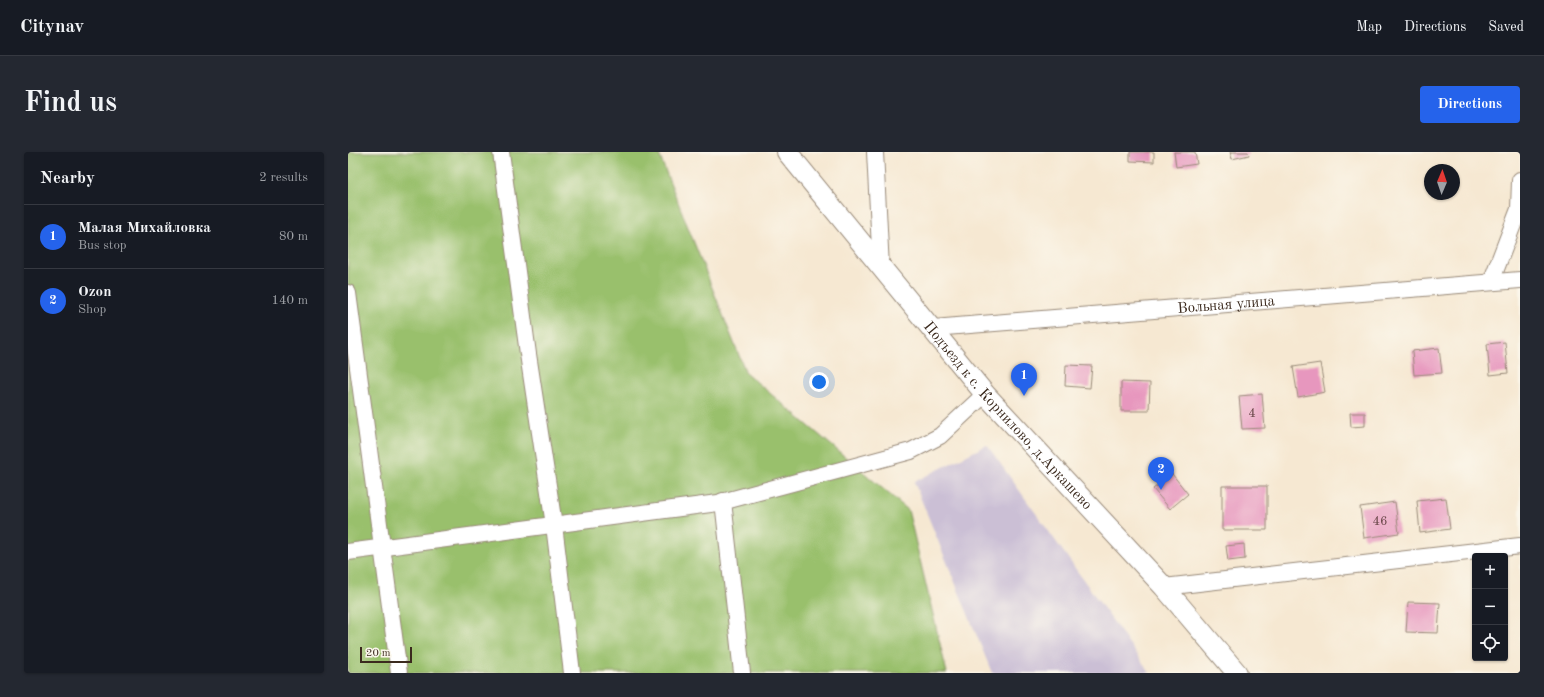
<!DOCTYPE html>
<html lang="en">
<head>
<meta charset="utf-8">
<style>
  :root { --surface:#171b24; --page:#242831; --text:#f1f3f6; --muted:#9ea1a6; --line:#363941; --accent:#2563eb }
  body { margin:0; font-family:"Old Standard TT",serif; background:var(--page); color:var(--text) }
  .controls { position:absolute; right:12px; bottom:12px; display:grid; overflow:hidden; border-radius:4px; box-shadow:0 1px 3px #0004 }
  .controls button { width:36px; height:36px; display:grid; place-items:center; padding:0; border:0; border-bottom:1px solid var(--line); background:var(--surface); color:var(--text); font:20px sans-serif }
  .compass { position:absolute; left:1076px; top:12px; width:36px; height:36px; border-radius:50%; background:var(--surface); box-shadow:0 1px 3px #0004; rotate:2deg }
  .scale { position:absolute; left:12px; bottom:10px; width:52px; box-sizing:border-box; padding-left:4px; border:2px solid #3b2a1e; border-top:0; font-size:11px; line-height:14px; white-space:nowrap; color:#3b2a1e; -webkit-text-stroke:3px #fbf7ec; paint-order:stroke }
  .you { position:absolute; left:471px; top:230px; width:14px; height:14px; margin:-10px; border:3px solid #fff; border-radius:50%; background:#1a73e8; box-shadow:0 0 0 6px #1a73e833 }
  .badge { display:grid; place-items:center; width:26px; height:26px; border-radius:50%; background:var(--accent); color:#fff; font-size:13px; font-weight:700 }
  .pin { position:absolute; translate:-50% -33px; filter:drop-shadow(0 1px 2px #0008) }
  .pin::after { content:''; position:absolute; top:21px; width:14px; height:12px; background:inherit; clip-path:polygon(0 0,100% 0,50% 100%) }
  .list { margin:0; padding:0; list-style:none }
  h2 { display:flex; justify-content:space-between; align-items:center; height:52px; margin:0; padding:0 16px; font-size:17px }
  h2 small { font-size:13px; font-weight:400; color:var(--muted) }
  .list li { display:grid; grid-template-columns:26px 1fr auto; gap:12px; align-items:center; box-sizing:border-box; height:64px; padding:0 16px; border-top:1px solid var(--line) }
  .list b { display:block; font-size:15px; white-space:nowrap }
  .list p { margin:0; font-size:13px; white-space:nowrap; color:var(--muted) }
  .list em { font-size:13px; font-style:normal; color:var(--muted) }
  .icon { flex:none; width:22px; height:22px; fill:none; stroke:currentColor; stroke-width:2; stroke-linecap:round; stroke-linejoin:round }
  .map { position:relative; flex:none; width:1172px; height:521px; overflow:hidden; border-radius:4px }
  header { display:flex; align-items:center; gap:24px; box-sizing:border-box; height:56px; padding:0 20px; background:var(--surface); border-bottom:1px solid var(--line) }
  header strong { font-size:19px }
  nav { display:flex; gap:22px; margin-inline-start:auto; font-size:14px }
  .intro { display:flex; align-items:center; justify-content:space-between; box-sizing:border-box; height:96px; padding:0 24px }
  h1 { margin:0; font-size:28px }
  .button { padding:10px 18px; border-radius:4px; background:var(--accent); color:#fff; font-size:14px; font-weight:700 }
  main { display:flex; gap:24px; padding:0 24px }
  aside { flex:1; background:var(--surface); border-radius:4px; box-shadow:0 1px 3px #0004 }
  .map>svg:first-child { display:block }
  .industrial { fill:#cbbfd5 }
  .green { fill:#99c06c; stroke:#6a7545 }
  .building { fill:#e797be }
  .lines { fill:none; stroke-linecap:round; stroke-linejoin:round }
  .minor-casing { stroke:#988978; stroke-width:18 }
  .tertiary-casing { stroke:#988978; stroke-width:22 }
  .minor { stroke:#fff; stroke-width:16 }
  .tertiary { stroke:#fff; stroke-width:20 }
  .labels { text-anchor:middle; stroke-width:3; stroke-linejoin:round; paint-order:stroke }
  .number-label { font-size:13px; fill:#664546 }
  .street-label { font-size:15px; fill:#3b2a1e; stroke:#fbf7ec }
</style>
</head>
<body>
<header>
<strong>Citynav</strong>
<nav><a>Map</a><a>Directions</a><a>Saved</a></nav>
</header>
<div class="intro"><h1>Find us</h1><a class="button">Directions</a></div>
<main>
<aside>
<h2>Nearby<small>2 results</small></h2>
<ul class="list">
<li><span class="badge">1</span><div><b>Малая Михайловка</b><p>Bus stop</p></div><em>80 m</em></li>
<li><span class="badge">2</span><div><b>Ozon</b><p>Shop</p></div><em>140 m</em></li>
</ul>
</aside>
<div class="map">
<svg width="1172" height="521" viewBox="0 0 1172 521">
  <rect width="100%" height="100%" fill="#fbf7ec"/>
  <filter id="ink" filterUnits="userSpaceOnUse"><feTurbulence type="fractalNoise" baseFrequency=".025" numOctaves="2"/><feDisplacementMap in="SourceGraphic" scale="8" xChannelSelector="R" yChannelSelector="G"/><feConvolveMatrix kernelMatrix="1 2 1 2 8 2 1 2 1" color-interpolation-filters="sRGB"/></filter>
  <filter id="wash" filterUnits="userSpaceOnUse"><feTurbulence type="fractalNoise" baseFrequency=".012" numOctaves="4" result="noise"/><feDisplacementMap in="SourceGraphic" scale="16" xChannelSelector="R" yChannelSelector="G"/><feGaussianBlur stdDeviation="0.9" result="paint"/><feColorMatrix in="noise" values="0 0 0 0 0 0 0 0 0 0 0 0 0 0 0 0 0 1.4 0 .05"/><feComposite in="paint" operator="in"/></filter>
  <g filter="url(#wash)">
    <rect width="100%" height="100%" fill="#f6e8d2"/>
    <!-- industrial -->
    <path class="industrial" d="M639 293 802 521H644L566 330Z"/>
    <!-- green -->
    <path class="green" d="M0 0H310L398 221 560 358 599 521H0Z"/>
    <g id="blocks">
      <!-- building -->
      <path class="building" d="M782 0H806V10L782 9Z
        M826 0H847L849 12 828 15Z
        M882 0H900L901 3 884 7Z
        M1157 190 1160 221 1142 223 1139 192Z
        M1091 196 1094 221 1066 223 1064 199Z
        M972 211 977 240 950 245 945 215Z
        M718 213 744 214 742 236 717 234Z
        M773 230 802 231 801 259H773Z
        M914 242 917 276 894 277 891 244Z
        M1002 261H1017V274L1003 275Z
        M824 322 840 342 822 357 805 337Z
        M874 334H919V378H874Z
        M1098 346 1102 377 1072 381 1069 349Z
        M1047 350 1051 381 1016 386 1012 355Z
        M896 392 897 407 880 409 878 394Z
        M1060 450 1092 451 1090 481 1058 480Z"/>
    </g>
  </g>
  <g filter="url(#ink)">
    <use href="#blocks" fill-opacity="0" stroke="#988978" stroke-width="1"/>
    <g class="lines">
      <defs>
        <g id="minor">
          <path d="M153 0 180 202 206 373 224 521"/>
          <path d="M527 0 533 116"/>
          <path d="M1143 130 1171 57 1172 28"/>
          <path d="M0 141 51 521"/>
          <path id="s1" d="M585 176 1172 128"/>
          <path d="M375 349 394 521"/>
          <path d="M0 400 370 351 563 299 592 284 637 242"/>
          <path d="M816 435 1172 394"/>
        </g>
        <g id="tertiary">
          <path id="s2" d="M439 0 637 242 816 435 889 521"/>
        </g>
      </defs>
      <!-- minor casing -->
      <use href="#minor" class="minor-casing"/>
      <!-- tertiary casing -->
      <use href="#tertiary" class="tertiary-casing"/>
      <!-- minor -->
      <use href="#minor" class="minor"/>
      <!-- tertiary -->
      <use href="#tertiary" class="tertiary"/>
    </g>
  </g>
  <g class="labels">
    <!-- number labels -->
    <g class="number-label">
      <text x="904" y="265">4</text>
      <text x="1032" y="373">46</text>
    </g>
    <!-- street labels -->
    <g class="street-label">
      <text dy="5" stroke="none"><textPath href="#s1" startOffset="294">Вольная улица</textPath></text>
      <text dy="5" stroke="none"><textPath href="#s2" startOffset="344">Подъезд к с. Корнилово, д.Аркашево</textPath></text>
    </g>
  </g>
</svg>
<div class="controls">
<button>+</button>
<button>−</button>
<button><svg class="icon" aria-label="locate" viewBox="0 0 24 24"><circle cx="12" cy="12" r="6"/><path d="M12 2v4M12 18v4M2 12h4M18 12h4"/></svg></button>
</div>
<svg class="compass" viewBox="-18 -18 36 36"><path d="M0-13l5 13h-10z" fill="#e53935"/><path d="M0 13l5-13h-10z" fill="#9ea1a6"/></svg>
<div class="scale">20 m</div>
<div class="you"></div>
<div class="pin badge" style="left:676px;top:244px">1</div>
<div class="pin badge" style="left:813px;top:338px">2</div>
</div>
</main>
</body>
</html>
